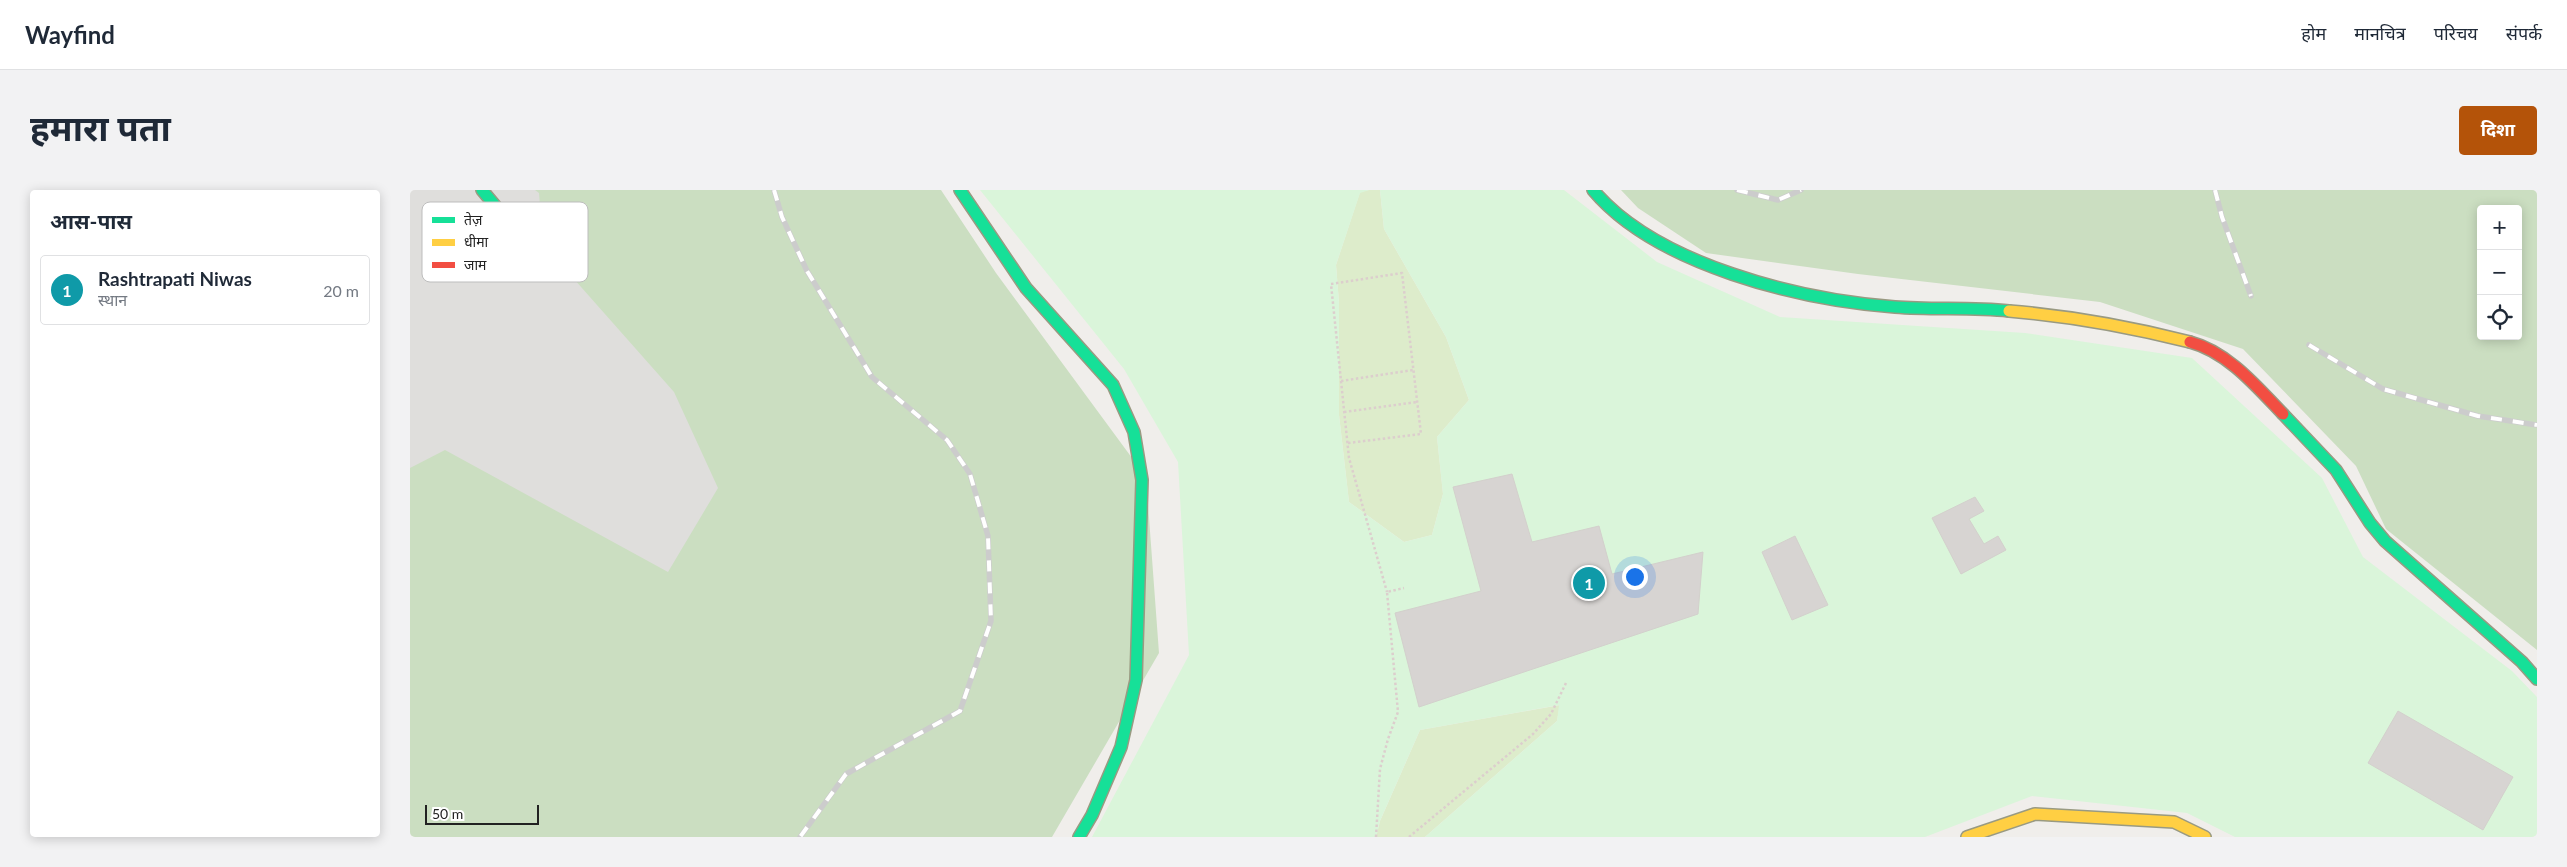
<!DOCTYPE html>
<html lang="hi">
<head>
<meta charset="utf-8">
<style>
  :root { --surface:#fff; --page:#f2f2f3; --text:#1f2937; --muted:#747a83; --line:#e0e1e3; --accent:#b45309 }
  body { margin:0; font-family:Lato,"Noto Sans Devanagari",sans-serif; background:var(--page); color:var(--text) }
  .controls { position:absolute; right:15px; top:15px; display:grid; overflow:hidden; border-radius:5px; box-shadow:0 2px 12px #0003 }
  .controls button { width:45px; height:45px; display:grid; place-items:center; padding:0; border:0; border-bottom:1px solid var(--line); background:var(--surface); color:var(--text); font:25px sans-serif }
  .scale { position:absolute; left:15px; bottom:12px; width:114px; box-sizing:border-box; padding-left:5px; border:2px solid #222; border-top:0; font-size:14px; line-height:18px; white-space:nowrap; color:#222; -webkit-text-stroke:4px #fff; paint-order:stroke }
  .you { position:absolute; left:1224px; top:386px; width:18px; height:18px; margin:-12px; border:4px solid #fff; border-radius:50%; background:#1a73e8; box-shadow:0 0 0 8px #1a73e833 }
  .badge { display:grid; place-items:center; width:32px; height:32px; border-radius:50%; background:var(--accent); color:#fff; font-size:16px; font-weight:700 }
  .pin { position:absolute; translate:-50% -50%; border:2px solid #fff; box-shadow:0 1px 5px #0006 }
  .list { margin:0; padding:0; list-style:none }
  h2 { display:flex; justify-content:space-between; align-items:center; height:65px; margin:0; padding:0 20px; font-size:21px }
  h2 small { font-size:16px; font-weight:400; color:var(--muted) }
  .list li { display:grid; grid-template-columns:32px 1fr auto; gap:15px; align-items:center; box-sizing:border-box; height:70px; margin:0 10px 10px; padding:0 10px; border:1px solid var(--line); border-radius:5px }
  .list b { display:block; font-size:19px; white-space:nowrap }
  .list p { margin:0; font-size:16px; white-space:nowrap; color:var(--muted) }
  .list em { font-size:16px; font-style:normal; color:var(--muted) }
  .icon { flex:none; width:28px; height:28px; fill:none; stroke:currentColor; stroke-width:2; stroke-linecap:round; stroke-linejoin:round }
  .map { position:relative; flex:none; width:2127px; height:647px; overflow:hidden; border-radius:5px }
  header { display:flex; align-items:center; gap:30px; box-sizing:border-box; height:70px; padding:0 25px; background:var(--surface); border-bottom:1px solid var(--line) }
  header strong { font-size:24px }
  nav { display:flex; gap:28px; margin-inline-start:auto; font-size:18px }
  .intro { display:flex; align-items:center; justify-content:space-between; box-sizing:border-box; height:120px; padding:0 30px }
  h1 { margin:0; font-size:35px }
  .button { padding:12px 22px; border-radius:5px; background:var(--accent); color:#fff; font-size:18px; font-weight:700 }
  main { display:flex; gap:30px; padding:0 30px }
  aside { flex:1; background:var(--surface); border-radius:5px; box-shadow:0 2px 12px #0003 }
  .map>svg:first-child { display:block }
  .residential { fill:#dfdedc }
  .grass { fill:#ddeccb }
  .forest { fill:#cbdec1; fill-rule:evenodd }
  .park { fill:#daf5da }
  .building { fill:#d7d4d2; stroke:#d3d0cc }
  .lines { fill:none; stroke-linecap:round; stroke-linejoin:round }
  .fast-casing { stroke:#999a82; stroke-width:14 }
  .slow-casing { stroke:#999a82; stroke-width:14 }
  .jam-casing { stroke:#999a82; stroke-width:14 }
  .path { stroke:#dccecd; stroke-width:2.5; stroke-dasharray:2.5 2.5; stroke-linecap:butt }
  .fast { stroke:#16e098; stroke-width:11 }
  .slow { stroke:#ffcf43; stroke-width:11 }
  .jam { stroke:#f24e42; stroke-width:11 }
  .rail-casing { stroke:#ccc; stroke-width:5.5 }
  .rail { stroke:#fff; stroke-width:4; stroke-dasharray:11; stroke-linecap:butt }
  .key { fill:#fff; stroke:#bdbdbd; stroke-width:1 }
  .key-label { font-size:14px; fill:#222 }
</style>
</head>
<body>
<header>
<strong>Wayfind</strong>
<nav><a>होम</a><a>मानचित्र</a><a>परिचय</a><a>संपर्क</a></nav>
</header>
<div class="intro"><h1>हमारा पता</h1><a class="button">दिशा</a></div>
<main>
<aside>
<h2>आस-पास<small></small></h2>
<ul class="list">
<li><span class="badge" style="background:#0f9aa8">1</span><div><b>Rashtrapati Niwas</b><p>स्थान</p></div><em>20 m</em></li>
</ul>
</aside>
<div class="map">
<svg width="2127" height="647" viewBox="0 0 2127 647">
  <rect width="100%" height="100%" fill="#f0eeeb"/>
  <!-- residential -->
  <path class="residential" d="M0 0H155L421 396 248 459 0 286Z"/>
  <!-- grass -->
  <path class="grass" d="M959 0H970L974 39 1036 147 1059 210 1027 247 1033 304 1022 345 994 352 939 312 929 225V113L926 75 950 2Z
    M1150 515 1147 531 1015 647H966L970 631 1010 540Z"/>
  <!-- forest -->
  <path class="forest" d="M125 0H531L586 83 736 287 749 463 642 647H0V278L35 260 258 382 308 298 264 202 133 54 129 3Z
    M1211 0H2127V460L1976 339 1946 276 1833 159 1690 112 1448 84 1296 63 1228 18ZM2071 19H2108V146H2071Z"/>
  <!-- park -->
  <path class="park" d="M570 0H959L950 3 926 75 929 113V225L939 312 994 352 1022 345 1033 304 1027 247 1059 210 1036 147 974 39 970 0H1154L1247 72 1370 127 1615 143 1782 168 1912 288 1953 367 2102 481 2127 507V647H1825L1777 623 1622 606 1515 647H1015L1147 531 1149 515 1010 540 970 631 966 647H682L779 465 768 272 714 179Z"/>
  <!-- building -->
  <path class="building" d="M1102 284 1122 352 1189 336 1202 384 1293 362 1288 424 1009 517 985 423 1071 401 1043 297Z
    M1565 307 1574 321 1559 329 1574 354 1588 346 1596 360 1551 384 1522 328Z
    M1385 346 1418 415 1382 430 1352 362Z
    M1988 521 2103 587 2073 640 1958 573Z"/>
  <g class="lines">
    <defs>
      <path id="fast" d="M72 0 103 37
        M550 0 616 98 703 195 724 242 732 290 726 490 711 557 682 625 669 647
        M1183 0C1246 75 1390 110 1485 117 1523 120 1561 117 1599 121
        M1873 224 1926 280 1960 333 1975 351 2112 472 2127 489"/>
      <path id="slow" d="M1599 121C1660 126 1721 137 1780 152
        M1557 647 1625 624 1764 632 1795 647"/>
      <path id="jam" d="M1780 152C1818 162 1847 197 1873 224"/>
    </defs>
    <!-- fast casing -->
    <use href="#fast" class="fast-casing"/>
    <!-- slow casing -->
    <use href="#slow" class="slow-casing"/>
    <!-- jam casing -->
    <use href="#jam" class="jam-casing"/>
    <!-- path -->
    <path class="path" d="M931 191 1003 180
      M934 222 1007 212
      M938 253 1011 244 992 83 921 94 939 268 977 402
      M966 647 970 579 978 549 988 522 977 402 994 398
      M999 647 1123 544 1141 524 1156 493"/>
    <!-- fast -->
    <use href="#fast" class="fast"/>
    <!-- slow -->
    <use href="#slow" class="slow"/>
    <!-- jam -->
    <use href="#jam" class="jam"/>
    <defs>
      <path id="rail" d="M364 0 372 27 397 81 462 187 537 250 560 284 578 346 581 431 550 521 436 584 390 647
        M1327 0 1368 10 1391 0
        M1805 0 1812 27 1841 106
        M1899 155 1973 199 2068 226 2127 235"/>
    </defs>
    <!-- rail casing -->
    <use href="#rail" class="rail-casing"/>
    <!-- rail -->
    <use href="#rail" class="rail"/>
  </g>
  <!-- legend -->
  <rect x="12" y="12" width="166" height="80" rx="8" class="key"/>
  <rect x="22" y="27" width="23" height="6" fill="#16e098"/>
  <rect x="22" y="49" width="23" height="7" fill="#ffcf43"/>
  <rect x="22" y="72" width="23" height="6" fill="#f24e42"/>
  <g class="key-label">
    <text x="54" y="35">तेज़</text>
    <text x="54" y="57">धीमा</text>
    <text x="54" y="80">जाम</text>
  </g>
</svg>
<div class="controls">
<button>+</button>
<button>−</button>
<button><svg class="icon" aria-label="locate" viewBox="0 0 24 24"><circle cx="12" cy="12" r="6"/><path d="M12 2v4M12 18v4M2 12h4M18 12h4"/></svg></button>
</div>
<div class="scale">50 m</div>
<div class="you"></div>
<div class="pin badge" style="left:1179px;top:393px;background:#0f9aa8">1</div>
</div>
</main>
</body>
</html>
